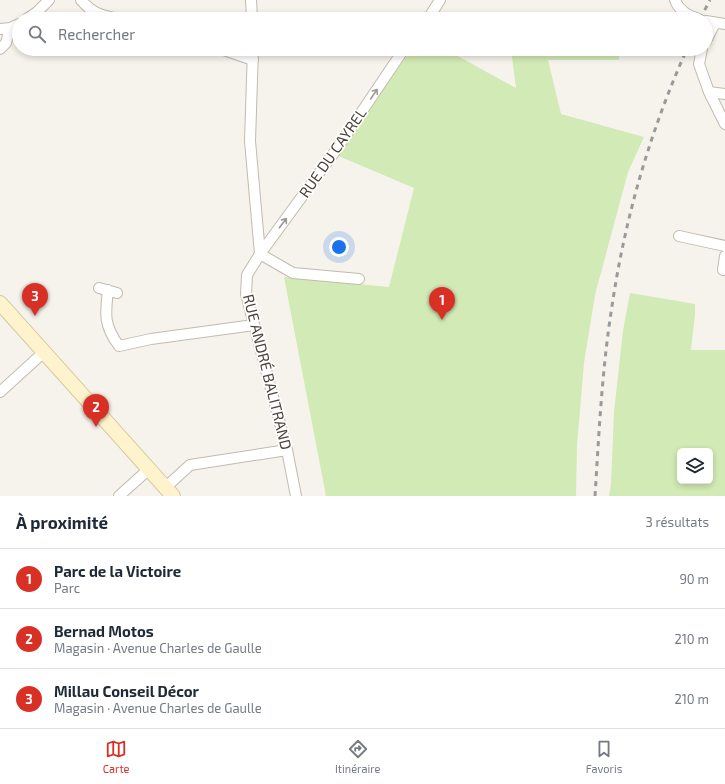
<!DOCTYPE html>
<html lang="fr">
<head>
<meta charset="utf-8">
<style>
  :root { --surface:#fff; --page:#f6f6f7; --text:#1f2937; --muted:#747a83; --line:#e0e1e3; --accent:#d93025 }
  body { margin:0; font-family:"Exo 2",sans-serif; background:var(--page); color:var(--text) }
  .controls { position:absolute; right:12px; bottom:12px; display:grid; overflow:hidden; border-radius:6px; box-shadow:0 2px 6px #0003 }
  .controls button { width:36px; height:36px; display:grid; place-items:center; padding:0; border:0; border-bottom:1px solid var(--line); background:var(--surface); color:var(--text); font:20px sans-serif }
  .you { position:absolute; left:339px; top:247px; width:14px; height:14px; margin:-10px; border:3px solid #fff; border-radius:50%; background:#1a73e8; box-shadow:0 0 0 6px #1a73e833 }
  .badge { display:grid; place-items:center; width:26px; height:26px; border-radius:50%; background:var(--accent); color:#fff; font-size:13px; font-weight:700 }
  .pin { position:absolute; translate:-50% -33px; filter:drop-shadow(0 1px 2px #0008) }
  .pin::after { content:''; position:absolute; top:21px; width:14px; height:12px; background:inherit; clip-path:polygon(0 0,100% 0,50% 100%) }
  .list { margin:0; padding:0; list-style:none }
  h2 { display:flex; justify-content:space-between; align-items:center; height:52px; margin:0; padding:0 16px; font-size:17px }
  h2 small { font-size:13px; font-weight:400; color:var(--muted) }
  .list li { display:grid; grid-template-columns:26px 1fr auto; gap:12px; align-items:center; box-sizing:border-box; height:60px; padding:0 16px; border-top:1px solid var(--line) }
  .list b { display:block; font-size:15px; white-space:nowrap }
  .list p { margin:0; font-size:13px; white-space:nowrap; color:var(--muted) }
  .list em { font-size:13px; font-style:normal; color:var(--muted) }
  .icon { flex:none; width:22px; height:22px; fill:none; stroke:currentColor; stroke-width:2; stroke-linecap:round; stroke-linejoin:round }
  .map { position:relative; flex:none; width:725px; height:496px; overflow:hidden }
  .search { position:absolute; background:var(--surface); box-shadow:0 2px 6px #0003; left:12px; right:12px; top:12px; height:44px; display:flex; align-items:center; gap:10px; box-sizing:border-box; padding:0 14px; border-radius:22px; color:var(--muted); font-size:15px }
  .sheet { height:232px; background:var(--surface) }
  nav { display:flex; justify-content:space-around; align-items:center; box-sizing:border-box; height:56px; border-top:1px solid var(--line); background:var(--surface); font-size:11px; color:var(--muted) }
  nav a { display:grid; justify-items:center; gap:2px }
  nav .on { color:var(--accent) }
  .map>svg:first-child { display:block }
  .green { fill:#d2eab5; fill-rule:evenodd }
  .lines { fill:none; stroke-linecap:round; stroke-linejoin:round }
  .street-casing { stroke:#c2bbae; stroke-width:12 }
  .secondary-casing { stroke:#d6c79b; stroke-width:16 }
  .street { stroke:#fff; stroke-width:10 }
  .secondary { stroke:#fff3cd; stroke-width:14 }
  .rail { stroke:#9a9a9a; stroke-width:3; stroke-dasharray:5 5; stroke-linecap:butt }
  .oneway { stroke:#9c9892 }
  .labels { text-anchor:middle; stroke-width:3.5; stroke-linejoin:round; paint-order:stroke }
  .street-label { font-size:15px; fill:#4b4439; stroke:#fff }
</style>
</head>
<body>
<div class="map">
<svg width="725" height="496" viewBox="0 0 725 496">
  <rect width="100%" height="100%" fill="#f6f3ec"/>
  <!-- green -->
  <path class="green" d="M412 49H445L516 88 511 49H615L619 55V60H548L561 114 644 137 628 172 595 295 584 363 577 445 576 496H326L284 277 389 287 414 188 336 155Z
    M630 293 695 304V314L691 350H725V496H609L611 484 614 412 623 331ZM680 451H710V481H680Z"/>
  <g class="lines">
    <defs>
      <path id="street" d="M81 0C93 14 101 15 119 19
        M251 0 252 19
        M675 0C679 11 688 15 698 19
        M27 19 37 12 49 0
        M428 19 440 0
        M706 21 725 24
        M0 29 10 28 19 24
        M706 41 715 23
        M0 49 6 43 10 28
        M221 49 253 60
        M253 49 250 141 260 254 247 275 246 294 287 450 296 496
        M702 49 699 64 709 92 725 124
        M709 92 725 94
        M679 236 725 246
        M723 270 725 256
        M359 279 293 273 260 254 336 150 404 49
        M99 288 117 293
        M108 290C105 315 104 326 119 346L151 339 254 325
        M0 392 44 352
        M166 487 190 465 287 450
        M119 496 149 469"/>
      <path id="secondary" d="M0 303 173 496"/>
    </defs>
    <!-- street casing -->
    <use href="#street" class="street-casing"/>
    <!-- secondary casing -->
    <use href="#secondary" class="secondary-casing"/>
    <!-- street -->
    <use href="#street" class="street"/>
    <!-- secondary -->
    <use href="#secondary" class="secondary"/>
    <!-- rail -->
    <path class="rail" d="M700 19 710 0
      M595 496C599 433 602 369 612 306 625 218 650 131 687 49"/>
  </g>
  <!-- one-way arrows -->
  <defs><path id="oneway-shaft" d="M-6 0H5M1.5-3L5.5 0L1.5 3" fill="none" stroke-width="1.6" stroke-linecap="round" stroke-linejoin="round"/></defs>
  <g class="oneway">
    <use href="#oneway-shaft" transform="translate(374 94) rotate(-56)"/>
    <use href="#oneway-shaft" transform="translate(283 223) rotate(-53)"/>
  </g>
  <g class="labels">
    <!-- street labels -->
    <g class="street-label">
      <text transform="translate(333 153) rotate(-55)" y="5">RUE DU CAYREL</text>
      <text transform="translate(267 372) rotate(76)" y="5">RUE ANDRÉ BALITRAND</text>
    </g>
  </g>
</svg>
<div class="controls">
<button><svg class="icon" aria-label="layers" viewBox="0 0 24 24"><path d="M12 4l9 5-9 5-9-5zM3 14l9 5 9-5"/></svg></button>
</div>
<div class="you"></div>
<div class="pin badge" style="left:442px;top:320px">1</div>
<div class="pin badge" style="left:96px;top:427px">2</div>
<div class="pin badge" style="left:35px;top:316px">3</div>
<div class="search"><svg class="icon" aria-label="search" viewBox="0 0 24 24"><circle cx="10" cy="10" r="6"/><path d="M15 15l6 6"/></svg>Rechercher</div>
</div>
<section class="sheet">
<h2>À proximité<small>3 résultats</small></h2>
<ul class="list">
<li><span class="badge">1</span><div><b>Parc de la Victoire</b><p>Parc</p></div><em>90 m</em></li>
<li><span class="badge">2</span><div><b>Bernad Motos</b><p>Magasin · Avenue Charles de Gaulle</p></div><em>210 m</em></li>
<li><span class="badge">3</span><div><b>Millau Conseil Décor</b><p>Magasin · Avenue Charles de Gaulle</p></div><em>210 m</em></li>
</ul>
</section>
<nav>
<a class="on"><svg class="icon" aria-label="map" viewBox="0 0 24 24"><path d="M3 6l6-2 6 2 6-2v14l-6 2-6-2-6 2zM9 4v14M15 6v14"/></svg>Carte</a>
<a><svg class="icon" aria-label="directions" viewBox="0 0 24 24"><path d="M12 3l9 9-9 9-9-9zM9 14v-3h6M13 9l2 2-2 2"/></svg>Itinéraire</a>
<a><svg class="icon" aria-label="saved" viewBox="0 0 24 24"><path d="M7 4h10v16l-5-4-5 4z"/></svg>Favoris</a>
</nav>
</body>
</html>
